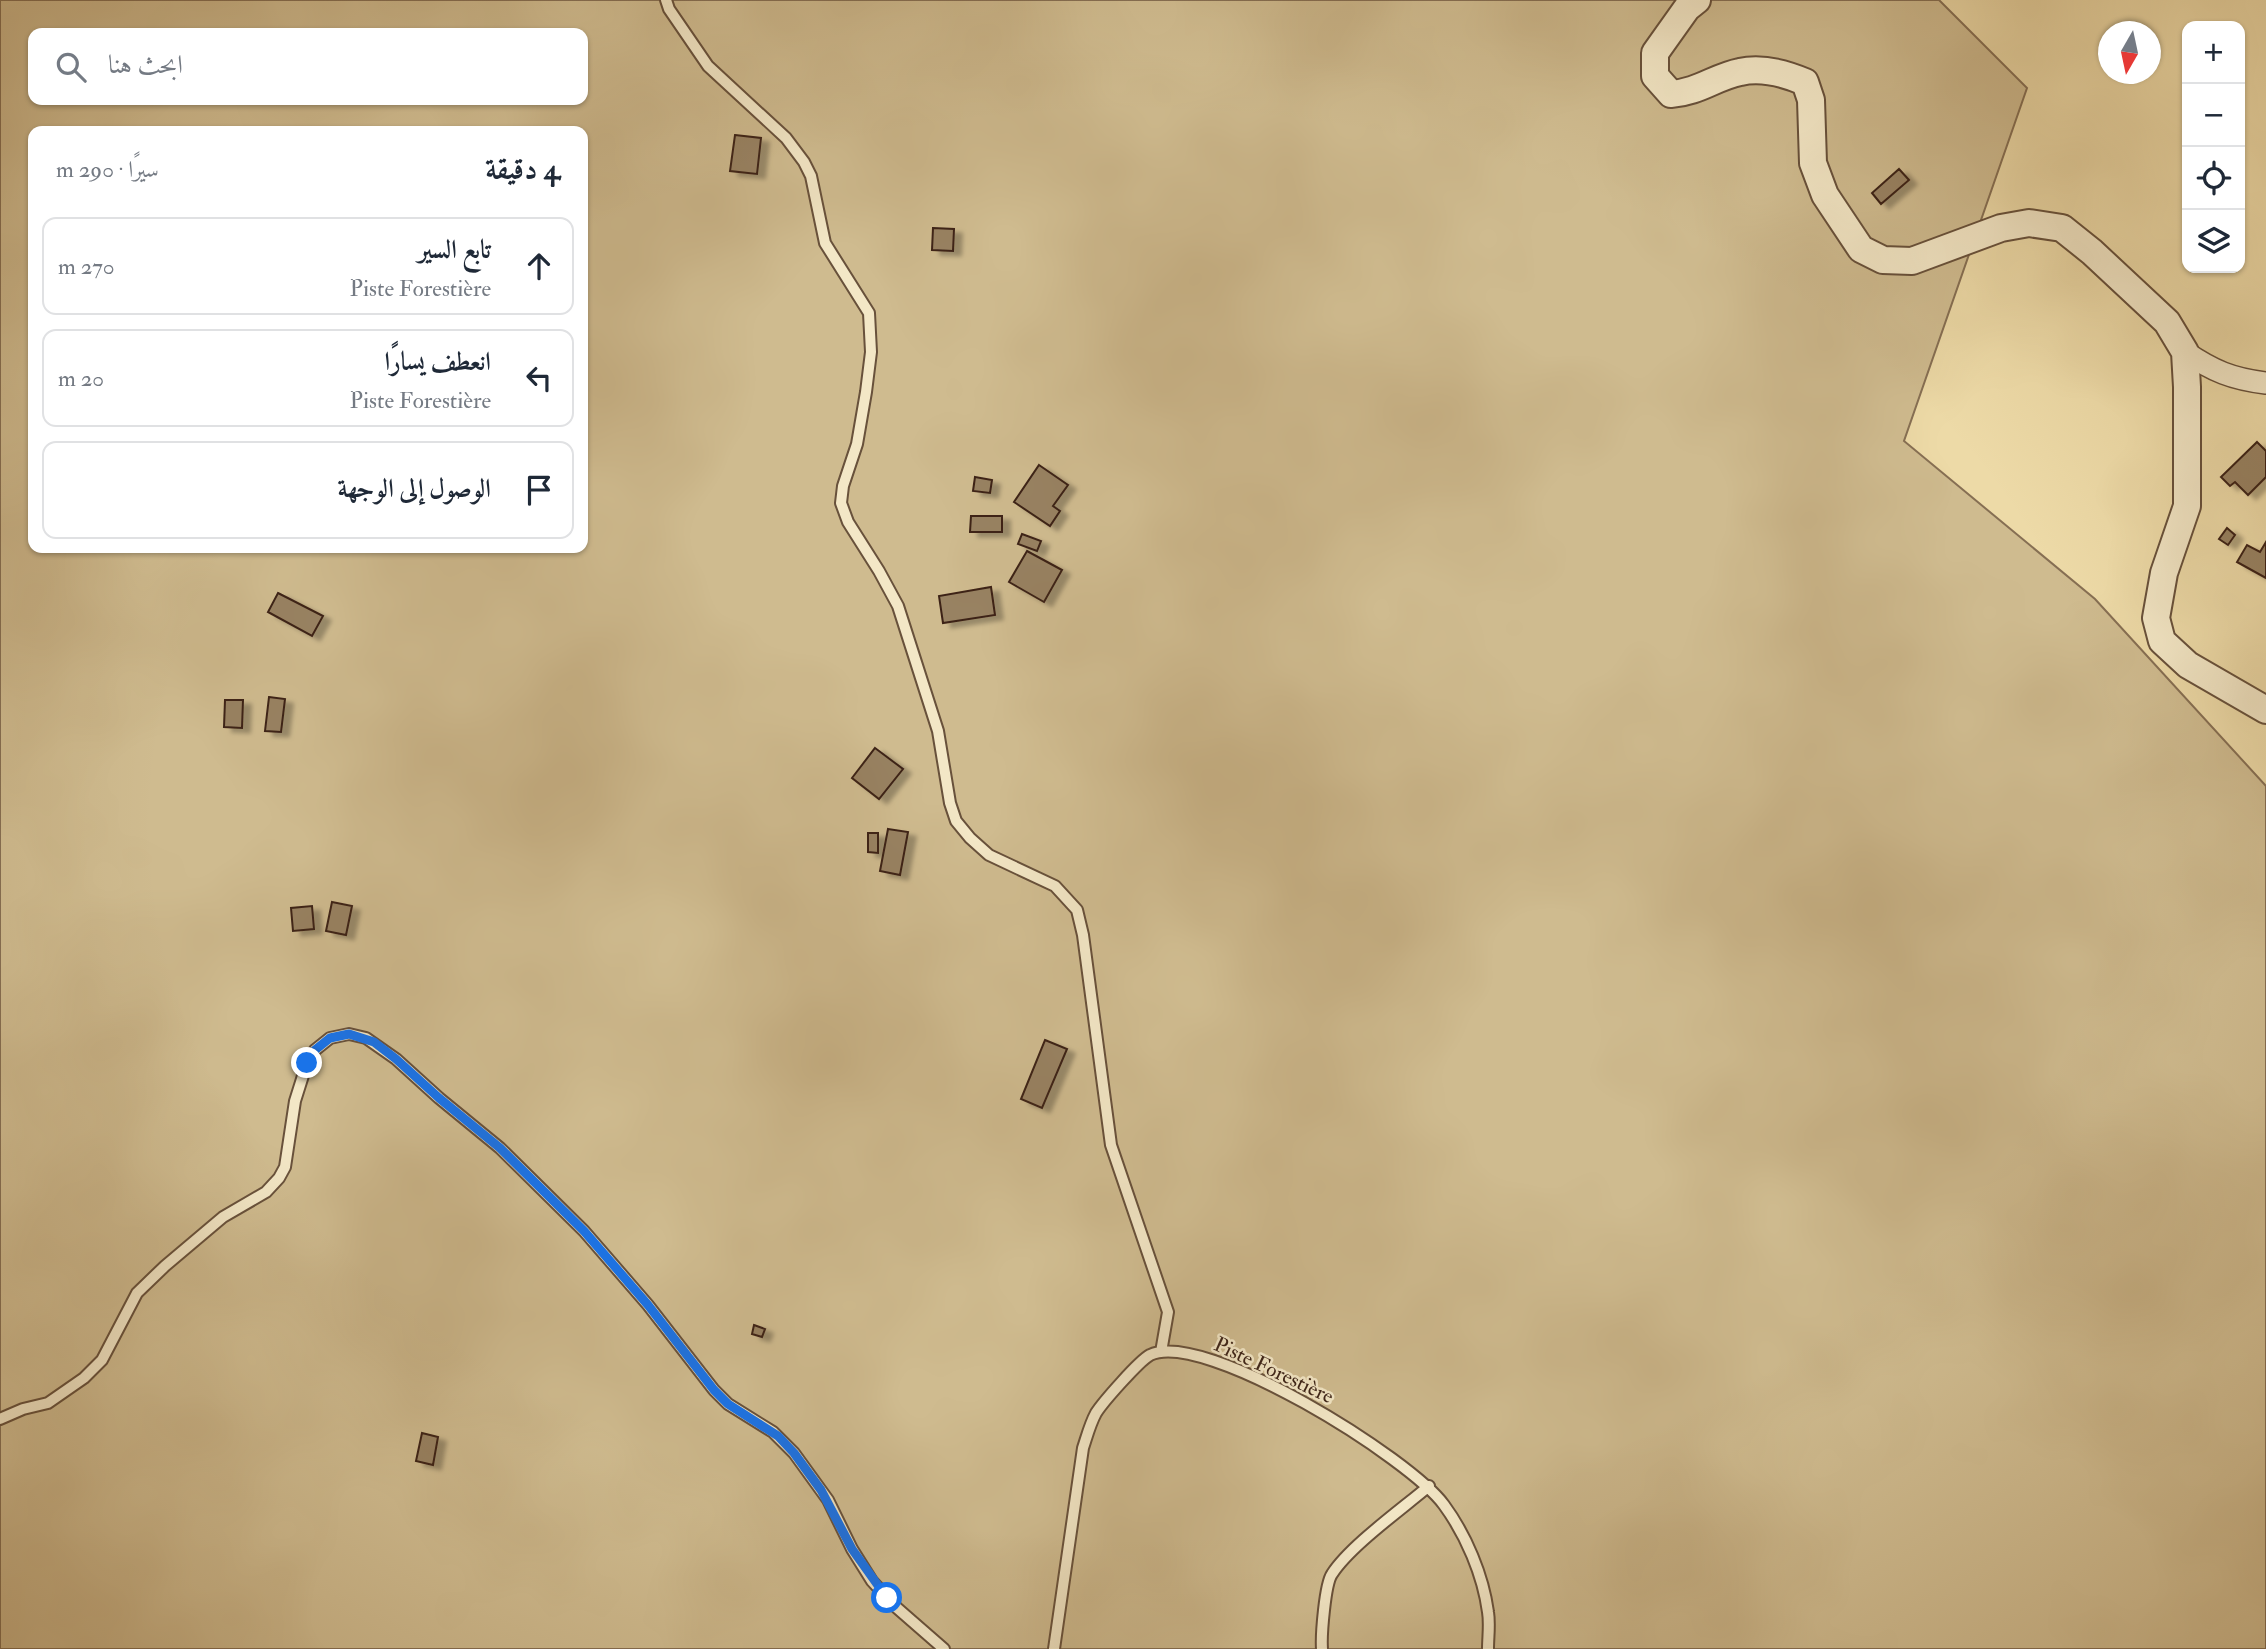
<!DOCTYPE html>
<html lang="ar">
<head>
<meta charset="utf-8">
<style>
  :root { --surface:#fff; --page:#f6f6f7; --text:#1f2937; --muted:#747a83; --line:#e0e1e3 }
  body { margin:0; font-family:"IM FELL Double Pica",Amiri,serif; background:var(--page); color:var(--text); direction:rtl }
  .controls { position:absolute; right:21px; top:21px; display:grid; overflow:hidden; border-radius:14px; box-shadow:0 2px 5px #0004 }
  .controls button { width:63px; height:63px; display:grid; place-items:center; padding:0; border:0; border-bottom:2px solid var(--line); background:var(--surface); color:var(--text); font:35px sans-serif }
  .compass { position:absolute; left:2098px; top:21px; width:63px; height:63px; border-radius:50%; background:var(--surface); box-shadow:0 2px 5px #0004; rotate:189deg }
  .stop { position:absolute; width:21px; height:21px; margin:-16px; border:5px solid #1a73e8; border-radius:50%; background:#fff }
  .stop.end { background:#1a73e8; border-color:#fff; box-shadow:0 2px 7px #0008 }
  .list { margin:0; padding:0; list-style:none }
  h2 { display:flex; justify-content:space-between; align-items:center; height:91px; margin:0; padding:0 28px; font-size:30px }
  h2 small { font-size:23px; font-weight:400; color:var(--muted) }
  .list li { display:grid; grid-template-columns:46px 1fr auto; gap:21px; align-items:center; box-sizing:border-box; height:98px; margin:0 14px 14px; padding:0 14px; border:2px solid var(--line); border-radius:14px }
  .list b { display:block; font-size:26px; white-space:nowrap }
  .list p { margin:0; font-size:23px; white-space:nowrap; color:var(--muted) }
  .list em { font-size:23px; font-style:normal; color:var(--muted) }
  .icon { flex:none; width:38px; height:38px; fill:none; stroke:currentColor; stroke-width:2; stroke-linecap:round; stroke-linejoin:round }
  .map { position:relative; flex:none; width:2266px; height:1649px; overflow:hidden; direction:ltr }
  .search { position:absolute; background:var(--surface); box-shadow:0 2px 5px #0004; left:28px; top:28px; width:560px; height:77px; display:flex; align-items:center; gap:18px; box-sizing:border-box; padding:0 24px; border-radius:14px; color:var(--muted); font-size:26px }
  .panel { position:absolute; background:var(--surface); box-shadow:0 2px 5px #0004; left:28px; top:126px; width:560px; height:427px; border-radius:14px; direction:rtl }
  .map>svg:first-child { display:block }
  .green { fill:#cfbb8f; stroke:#866f53; stroke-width:2; fill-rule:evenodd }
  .building { fill:#988262; stroke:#3c2317; stroke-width:2; filter:url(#shadow) }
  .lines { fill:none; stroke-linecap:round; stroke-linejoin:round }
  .service-casing { stroke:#68513b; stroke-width:14 }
  .minor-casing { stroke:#68513b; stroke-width:24 }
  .tertiary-casing { stroke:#68513b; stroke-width:30 }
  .service { stroke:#f3e7c6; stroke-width:10 }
  .minor { stroke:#f3e7c6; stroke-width:21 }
  .tertiary { stroke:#f3e7c6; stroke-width:26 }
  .route { stroke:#1a73e8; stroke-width:9 }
  .labels { text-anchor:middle; stroke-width:5; stroke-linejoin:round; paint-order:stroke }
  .street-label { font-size:21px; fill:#3c2317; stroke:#f3e7c6 }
</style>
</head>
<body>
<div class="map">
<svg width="2266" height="1649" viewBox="0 0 2266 1649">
  <defs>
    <filter id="shadow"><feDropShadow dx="8" dy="4.5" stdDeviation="2" flood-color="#0004"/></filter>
  </defs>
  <rect width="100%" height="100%" fill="#eddaa7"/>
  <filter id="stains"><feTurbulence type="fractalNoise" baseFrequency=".00286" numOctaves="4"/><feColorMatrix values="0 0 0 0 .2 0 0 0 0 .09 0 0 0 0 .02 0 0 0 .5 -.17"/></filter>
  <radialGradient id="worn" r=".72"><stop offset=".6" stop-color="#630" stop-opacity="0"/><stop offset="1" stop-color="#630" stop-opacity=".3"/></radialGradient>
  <!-- green -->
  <path class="green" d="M0 0H1939L2027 88 1904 441 2095 599 2266 786V1649H0ZM33 33H583V100H33ZM33 131H583V548H33Z"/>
  <!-- building -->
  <path class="building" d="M735 135 761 138 757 174 730 171Z
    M1899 169 1909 180 1881 204 1872 193Z
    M933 228 954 229 953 251 932 250Z
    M2257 442 2266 451V477L2248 495 2235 482 2230 486 2221 477Z
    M1039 465 1068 485 1053 506 1060 511 1050 526 1014 502Z
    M975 477 992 480 990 493 973 491Z
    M971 516H1002V532H970Z
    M2227 528 2235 535 2228 545 2219 539Z
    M1022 534 1041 541 1037 551 1018 544Z
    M2266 542V578L2237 562 2247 545 2260 552Z
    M1027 551 1062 570 1044 602 1009 582Z
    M991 587 995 615 943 623 939 596Z
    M278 593 323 616 312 636 268 612Z
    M269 697 285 699 281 732 265 731Z
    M225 700H243L242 728 224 727Z
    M875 748 903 769 879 799 852 778Z
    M888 829 908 832 900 875 880 871Z
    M868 833H878V853L868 852Z
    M332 902 352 906 346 935 326 931Z
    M312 906 314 929 293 931 291 908Z
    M1045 1040 1067 1049 1042 1108 1021 1099Z
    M754 1325 765 1329 762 1337 752 1334Z
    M422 1433 438 1437 433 1465 416 1461Z"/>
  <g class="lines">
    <defs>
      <path id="service" d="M666 0 669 9 708 66 786 138 804 162 811 176 825 243 869 313 871 352 866 392 857 444 843 486 841 503 848 522 879 571 898 606 938 731 950 803 956 821 970 838 989 855 1055 886 1077 910 1083 935 1111 1145 1168 1312 1161 1352
        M0 1419 23 1409 48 1403 84 1378 102 1360 137 1293 165 1266 223 1217 266 1192 279 1178 285 1167 295 1101 307 1063 315 1050 330 1038 349 1034 366 1038 396 1059 439 1098 500 1148 584 1231 648 1305 714 1390 728 1404 773 1432 794 1453 828 1500 852 1549 872 1581 897 1608 944 1649
        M1054 1649 1083 1448C1087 1436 1090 1424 1096 1413 1103 1402 1139 1361 1150 1355 1204 1329 1411 1459 1444 1505 1466 1535 1483 1575 1488 1612 1490 1624 1488 1637 1488 1649
        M1322 1649C1321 1635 1325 1584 1332 1574 1350 1546 1402 1509 1429 1486"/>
      <path id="minor" d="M2185 352C2213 371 2232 379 2266 383"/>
      <path id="tertiary" d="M1697 0 1687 8 1655 53V76L1671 94C1699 92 1715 77 1740 72 1762 67 1784 73 1805 82L1811 100 1813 163 1825 195 1861 249 1883 260 1912 261 2001 228 2029 223 2062 228 2092 252 2167 322 2185 352 2187 387V506L2164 573 2156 618 2162 641 2188 665 2266 710"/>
    </defs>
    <!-- service casing -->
    <use href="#service" class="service-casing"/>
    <!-- minor casing -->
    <use href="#minor" class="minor-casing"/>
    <!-- tertiary casing -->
    <use href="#tertiary" class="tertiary-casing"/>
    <!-- service -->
    <use href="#service" class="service"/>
    <!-- minor -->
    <use href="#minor" class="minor"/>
    <!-- tertiary -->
    <use href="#tertiary" class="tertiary"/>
  </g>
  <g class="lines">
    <!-- route -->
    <path class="route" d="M307 1063 315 1050 330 1038 349 1034 374 1042 396 1059 439 1098 500 1148 584 1231 648 1305 714 1390 728 1404 778 1436 794 1453 821 1490 852 1549 887 1598"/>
  </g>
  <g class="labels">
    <!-- street labels -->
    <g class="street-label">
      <text transform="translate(1274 1370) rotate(25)" y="7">Piste Forestière</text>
    </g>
  </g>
  <rect width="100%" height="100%" filter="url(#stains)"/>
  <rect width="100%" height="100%" fill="url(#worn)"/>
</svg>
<div class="controls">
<button>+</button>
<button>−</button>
<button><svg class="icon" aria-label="locate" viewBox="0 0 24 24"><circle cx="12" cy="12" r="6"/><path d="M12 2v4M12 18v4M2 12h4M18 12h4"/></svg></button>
<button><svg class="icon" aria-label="layers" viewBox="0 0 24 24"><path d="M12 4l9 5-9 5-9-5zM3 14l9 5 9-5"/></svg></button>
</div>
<svg class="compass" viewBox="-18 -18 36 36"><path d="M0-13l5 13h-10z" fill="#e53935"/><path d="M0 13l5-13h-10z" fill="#747a83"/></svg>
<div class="stop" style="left:887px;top:1598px"></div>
<div class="stop end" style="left:307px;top:1063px"></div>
<div class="search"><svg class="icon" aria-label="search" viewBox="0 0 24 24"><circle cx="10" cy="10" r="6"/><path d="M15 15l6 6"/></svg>ابحث هنا</div>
<section class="panel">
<h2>4 دقيقة<small>سيرًا · 290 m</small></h2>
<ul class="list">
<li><svg class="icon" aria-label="ahead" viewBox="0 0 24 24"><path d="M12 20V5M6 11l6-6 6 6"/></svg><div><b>تابع السير</b><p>Piste Forestière</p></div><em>270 m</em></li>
<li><svg class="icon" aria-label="left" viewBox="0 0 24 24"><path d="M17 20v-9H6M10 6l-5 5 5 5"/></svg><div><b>انعطف يسارًا</b><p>Piste Forestière</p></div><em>20 m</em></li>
<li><svg class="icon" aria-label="arrive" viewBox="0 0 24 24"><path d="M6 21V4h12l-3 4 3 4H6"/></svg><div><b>الوصول إلى الوجهة</b></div></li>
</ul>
</section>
</div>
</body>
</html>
